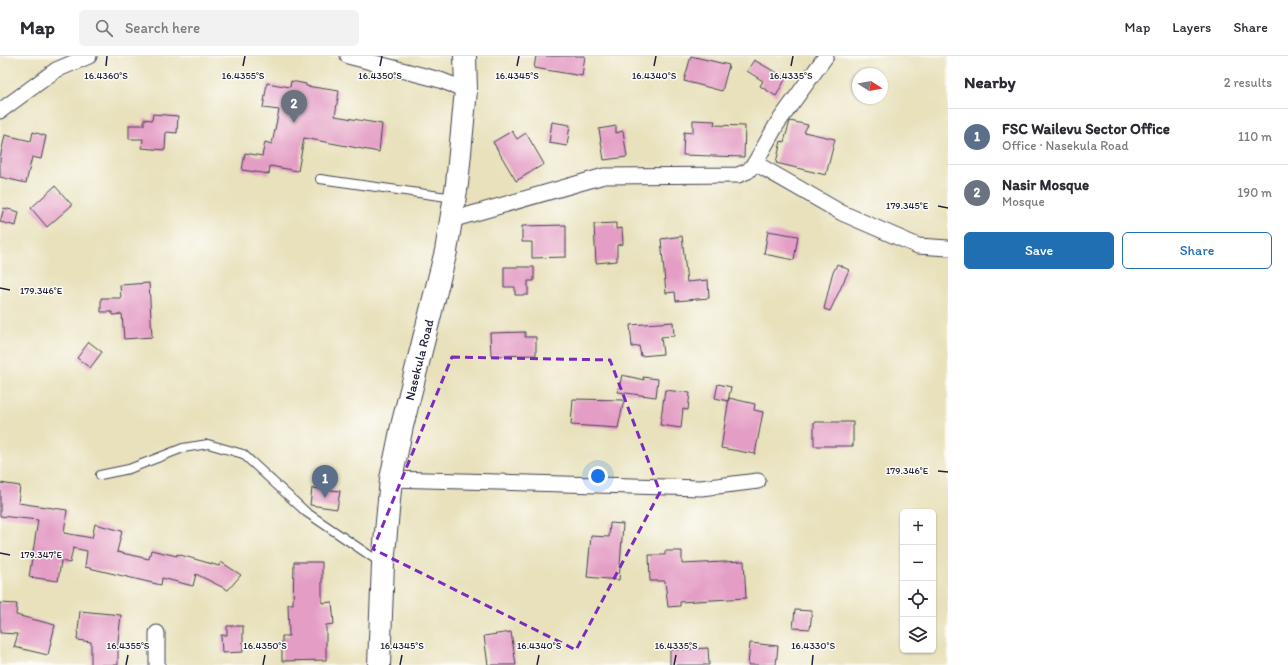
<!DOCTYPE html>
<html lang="en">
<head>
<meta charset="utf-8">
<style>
  :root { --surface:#fff; --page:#f2f2f3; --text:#2b2b33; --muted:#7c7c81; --line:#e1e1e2; --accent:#1f6fb2 }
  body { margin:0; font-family:Itim,sans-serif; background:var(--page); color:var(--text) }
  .controls { position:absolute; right:12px; bottom:12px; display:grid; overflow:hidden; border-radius:6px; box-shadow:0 1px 3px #0004 }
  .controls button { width:36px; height:36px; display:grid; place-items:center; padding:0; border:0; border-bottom:1px solid var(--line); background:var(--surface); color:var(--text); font:20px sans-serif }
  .compass { position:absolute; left:852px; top:12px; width:36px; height:36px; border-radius:50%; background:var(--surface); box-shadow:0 1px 3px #0004; rotate:101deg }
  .you { position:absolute; left:598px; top:420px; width:14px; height:14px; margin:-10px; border:3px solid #fff; border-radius:50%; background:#1a73e8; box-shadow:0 0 0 6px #1a73e833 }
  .badge { display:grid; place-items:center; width:26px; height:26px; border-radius:50%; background:var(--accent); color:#fff; font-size:13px; font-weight:700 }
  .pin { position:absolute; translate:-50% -33px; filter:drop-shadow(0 1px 2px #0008) }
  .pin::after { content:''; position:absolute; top:21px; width:14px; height:12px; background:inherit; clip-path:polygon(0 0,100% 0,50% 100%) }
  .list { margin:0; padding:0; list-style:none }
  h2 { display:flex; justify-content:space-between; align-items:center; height:52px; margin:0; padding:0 16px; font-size:17px }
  h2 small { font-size:13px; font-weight:400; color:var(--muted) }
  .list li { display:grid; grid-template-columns:26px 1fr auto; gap:12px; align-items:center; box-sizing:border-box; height:56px; padding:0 16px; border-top:1px solid var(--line) }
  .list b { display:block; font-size:15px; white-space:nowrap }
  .list p { margin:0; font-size:13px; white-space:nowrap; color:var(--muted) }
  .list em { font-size:13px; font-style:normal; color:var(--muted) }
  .actions { display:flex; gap:8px; padding:12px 16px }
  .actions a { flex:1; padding:9px 0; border:1px solid var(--accent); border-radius:6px; text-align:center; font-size:14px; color:var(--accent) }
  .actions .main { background:var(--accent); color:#fff }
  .icon { flex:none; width:22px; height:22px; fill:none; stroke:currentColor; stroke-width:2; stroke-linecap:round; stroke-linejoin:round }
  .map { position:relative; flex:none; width:948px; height:609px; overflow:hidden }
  header { display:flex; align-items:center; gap:24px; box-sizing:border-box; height:56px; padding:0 20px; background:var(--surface); border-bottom:1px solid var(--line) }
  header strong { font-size:19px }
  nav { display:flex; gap:22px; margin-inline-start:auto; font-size:14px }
  .search { width:280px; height:36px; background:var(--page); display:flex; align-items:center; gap:10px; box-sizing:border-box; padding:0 14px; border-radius:6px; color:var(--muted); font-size:15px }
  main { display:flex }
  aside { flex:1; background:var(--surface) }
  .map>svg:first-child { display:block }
  .building { fill:#e49dc5 }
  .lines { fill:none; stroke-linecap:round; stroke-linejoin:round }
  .service-casing { stroke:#403f4e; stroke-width:10 }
  .minor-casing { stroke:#403f4e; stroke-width:17 }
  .secondary-casing { stroke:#403f4e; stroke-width:24 }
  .service { stroke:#fff; stroke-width:8 }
  .minor { stroke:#fff; stroke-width:15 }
  .secondary { stroke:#fff; stroke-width:22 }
  .marked { fill:none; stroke:#7b2cbf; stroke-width:3; stroke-dasharray:8 5; stroke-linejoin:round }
  .ticks { fill:none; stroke:#22223b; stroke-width:1.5 }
  .labels { text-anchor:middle; stroke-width:3; stroke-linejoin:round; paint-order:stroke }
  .street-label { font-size:13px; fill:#22223b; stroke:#fdfcf7 }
  .ticks-label { font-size:10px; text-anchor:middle; fill:#22223b; stroke:#fdfcf7; stroke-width:3; stroke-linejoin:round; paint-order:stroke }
</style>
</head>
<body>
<header>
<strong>Map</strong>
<div class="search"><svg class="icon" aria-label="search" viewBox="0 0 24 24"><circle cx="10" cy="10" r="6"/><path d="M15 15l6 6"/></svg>Search here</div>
<nav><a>Map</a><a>Layers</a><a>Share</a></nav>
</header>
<main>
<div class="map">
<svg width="948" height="609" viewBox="0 0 948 609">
  <rect width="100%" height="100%" fill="#fdfcf7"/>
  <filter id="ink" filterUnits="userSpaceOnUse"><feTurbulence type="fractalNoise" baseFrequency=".025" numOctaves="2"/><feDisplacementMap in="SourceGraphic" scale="8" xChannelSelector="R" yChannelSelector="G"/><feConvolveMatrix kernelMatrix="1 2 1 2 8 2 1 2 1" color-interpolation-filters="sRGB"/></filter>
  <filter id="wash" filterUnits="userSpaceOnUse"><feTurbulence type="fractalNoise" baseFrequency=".012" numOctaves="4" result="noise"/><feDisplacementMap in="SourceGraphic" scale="16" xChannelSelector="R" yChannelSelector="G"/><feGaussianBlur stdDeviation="0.9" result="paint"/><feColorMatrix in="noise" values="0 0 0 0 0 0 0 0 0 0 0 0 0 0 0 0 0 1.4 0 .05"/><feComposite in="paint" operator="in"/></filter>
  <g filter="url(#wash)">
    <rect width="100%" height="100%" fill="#e8e1bc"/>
    <g id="blocks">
      <!-- building -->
      <path class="building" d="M536 0H585L582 20 534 12Z
        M691 0 729 9 722 35 684 25Z
        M754 4 786 22 776 40 760 30 763 25 747 15Z
        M291 25 306 28V30L339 35 335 60 382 68 379 96 304 82 298 115 270 110 269 118 242 114 245 97 262 100 265 86 272 88 279 54 263 52 267 27 290 31Z
        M153 58 178 60 177 77 166 76 165 94 142 92 143 83H129V69H144V63L152 64Z
        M693 64 715 65 714 69 745 70 744 101 683 99 684 76 693 77Z
        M790 65 808 69 804 76 835 83 826 119 776 107 781 85 784 86Z
        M552 66 570 69 567 90 549 87Z
        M616 70V77L623 75 627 101 604 104 599 73Z
        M512 75 517 83 526 77 544 108 516 125 493 86Z
        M33 76 46 80 41 103 32 101 26 127 0 121V102L5 79 31 85Z
        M55 130 72 149 47 171 31 152Z
        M4 152 19 156 16 170 0 166Z
        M616 167V173L622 172 623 188 617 189V205L596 207 594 168Z
        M566 169V201L532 202V186H522V170Z
        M768 175 798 180 794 204 764 198Z
        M682 180 687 226 708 224 709 242 676 245 675 236 666 237 661 183Z
        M837 208 849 214 830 255 824 253 832 219Z
        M504 211H534V225H528V239H515V231H504Z
        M149 227 152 281 124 283 122 258 113 259 112 256H101V242H121L120 229Z
        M673 266 674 280 661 281 663 298 641 300 639 290 632 291 630 269Z
        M525 276V281H536V299L491 300 490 277Z
        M89 286 102 296 90 312 77 302Z
        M622 319 644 324 643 321 658 323 656 341 618 336Z
        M718 328 731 331 728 345 715 342Z
        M665 334 690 337 688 354 683 353 681 372 660 369Z
        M729 342 755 348 754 354 763 356 755 398 721 392Z
        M573 343 624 344 618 372 571 369Z
        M814 366H853V390H814Z
        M0 427 20 430 18 447 67 454 64 477 92 482 95 468 122 475 117 496 149 503 151 494 177 500V498L219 510 221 506 241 519 228 534 196 518 193 530 162 522 161 529 85 511 87 495 73 492 70 507 61 505 58 525 29 521 38 464 0 460Z
        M312 432 340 435 337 453 310 449Z
        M610 467 623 468 619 524 587 521 591 480 609 481Z
        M665 495H682V508L744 505 746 542 680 546V550L668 551 665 525H650L649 499H665Z
        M294 506H322V547L332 546 334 568 326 569V604L282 605V580H289L288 548H293Z
        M0 547 17 548 16 559 55 569 48 599 14 591 18 578 0 577Z
        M795 554 812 555 810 573 793 572Z
        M80 555 121 559 118 585V609H91V586L77 584Z
        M227 570H243V596L222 597 221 579H227Z
        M511 576 516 609H488L484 580Z
        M750 587 778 590 776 609H748Z
        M708 592 709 609H670V594Z"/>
    </g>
  </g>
  <g filter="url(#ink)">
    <use href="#blocks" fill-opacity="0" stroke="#403f4e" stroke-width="1"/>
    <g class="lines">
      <defs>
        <path id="service" d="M320 123 454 142
          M100 419 129 413 183 392 208 388 243 398 306 456 381 507"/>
        <path id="minor" d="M348 0 440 24 466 34
          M0 55 56 14 89 0
          M755 107 842 157 918 190 948 192
          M451 164 604 120 738 119 748 115 755 107 777 68 826 0
          M391 423 701 432 758 425
          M157 609V577"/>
        <g id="secondary">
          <path id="s1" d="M379 609 383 508 391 423 402 370 446 195 457 128 466 34 465 0"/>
        </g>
      </defs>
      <!-- service casing -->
      <use href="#service" class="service-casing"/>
      <!-- minor casing -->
      <use href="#minor" class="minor-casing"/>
      <!-- secondary casing -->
      <use href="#secondary" class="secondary-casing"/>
      <!-- service -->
      <use href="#service" class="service"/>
      <!-- minor -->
      <use href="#minor" class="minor"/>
      <!-- secondary -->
      <use href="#secondary" class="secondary"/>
    </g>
  </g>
  <!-- marked area -->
  <path class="marked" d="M452 301 610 304 660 436 576 594 373 493Z"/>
  <!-- ticks -->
  <path class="ticks" d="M106 10 107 0M243 10 245 0M380 10 382 0M517 10 519 0M654 10 656 0M791 10 793 0M938 150 948 152M0 232 10 234M938 415 948 416M0 497 10 499M126 609 128 599M263 609 265 599M400 609 402 599M537 609 539 599M674 609 676 599M812 609 813 599"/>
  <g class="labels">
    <!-- street labels -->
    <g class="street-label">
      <text dy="5" stroke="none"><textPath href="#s1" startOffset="309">Nasekula Road</textPath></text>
    </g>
  </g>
  <g class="ticks-label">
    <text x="106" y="23">16.4360°S</text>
    <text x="243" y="23">16.4355°S</text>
    <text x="380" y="23">16.4350°S</text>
    <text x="517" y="23">16.4345°S</text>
    <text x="654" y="23">16.4340°S</text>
    <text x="791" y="23">16.4335°S</text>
    <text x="907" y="153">179.345°E</text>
    <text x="41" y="238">179.346°E</text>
    <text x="907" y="418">179.346°E</text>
    <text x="41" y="502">179.347°E</text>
    <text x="128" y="593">16.4355°S</text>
    <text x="265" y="593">16.4350°S</text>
    <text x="402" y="593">16.4345°S</text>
    <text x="539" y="593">16.4340°S</text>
    <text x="676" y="593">16.4335°S</text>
    <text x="813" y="593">16.4330°S</text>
  </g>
</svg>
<div class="controls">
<button>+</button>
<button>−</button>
<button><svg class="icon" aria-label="locate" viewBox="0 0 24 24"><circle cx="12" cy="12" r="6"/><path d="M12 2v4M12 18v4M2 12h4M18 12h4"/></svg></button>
<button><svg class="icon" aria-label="layers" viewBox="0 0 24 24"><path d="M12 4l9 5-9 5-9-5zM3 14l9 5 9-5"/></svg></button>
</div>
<svg class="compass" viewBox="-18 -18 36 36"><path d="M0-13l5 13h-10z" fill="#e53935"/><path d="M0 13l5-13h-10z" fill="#7c7c81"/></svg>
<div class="you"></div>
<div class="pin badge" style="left:325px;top:442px;background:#5c6f8a">1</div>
<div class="pin badge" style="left:294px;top:67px;background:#6b7280">2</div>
</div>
<aside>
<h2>Nearby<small>2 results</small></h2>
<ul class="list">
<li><span class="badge" style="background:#5c6f8a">1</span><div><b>FSC Wailevu Sector Office</b><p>Office · Nasekula Road</p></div><em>110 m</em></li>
<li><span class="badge" style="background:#6b7280">2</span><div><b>Nasir Mosque</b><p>Mosque</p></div><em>190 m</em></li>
</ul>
<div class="actions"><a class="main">Save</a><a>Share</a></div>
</aside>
</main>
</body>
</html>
